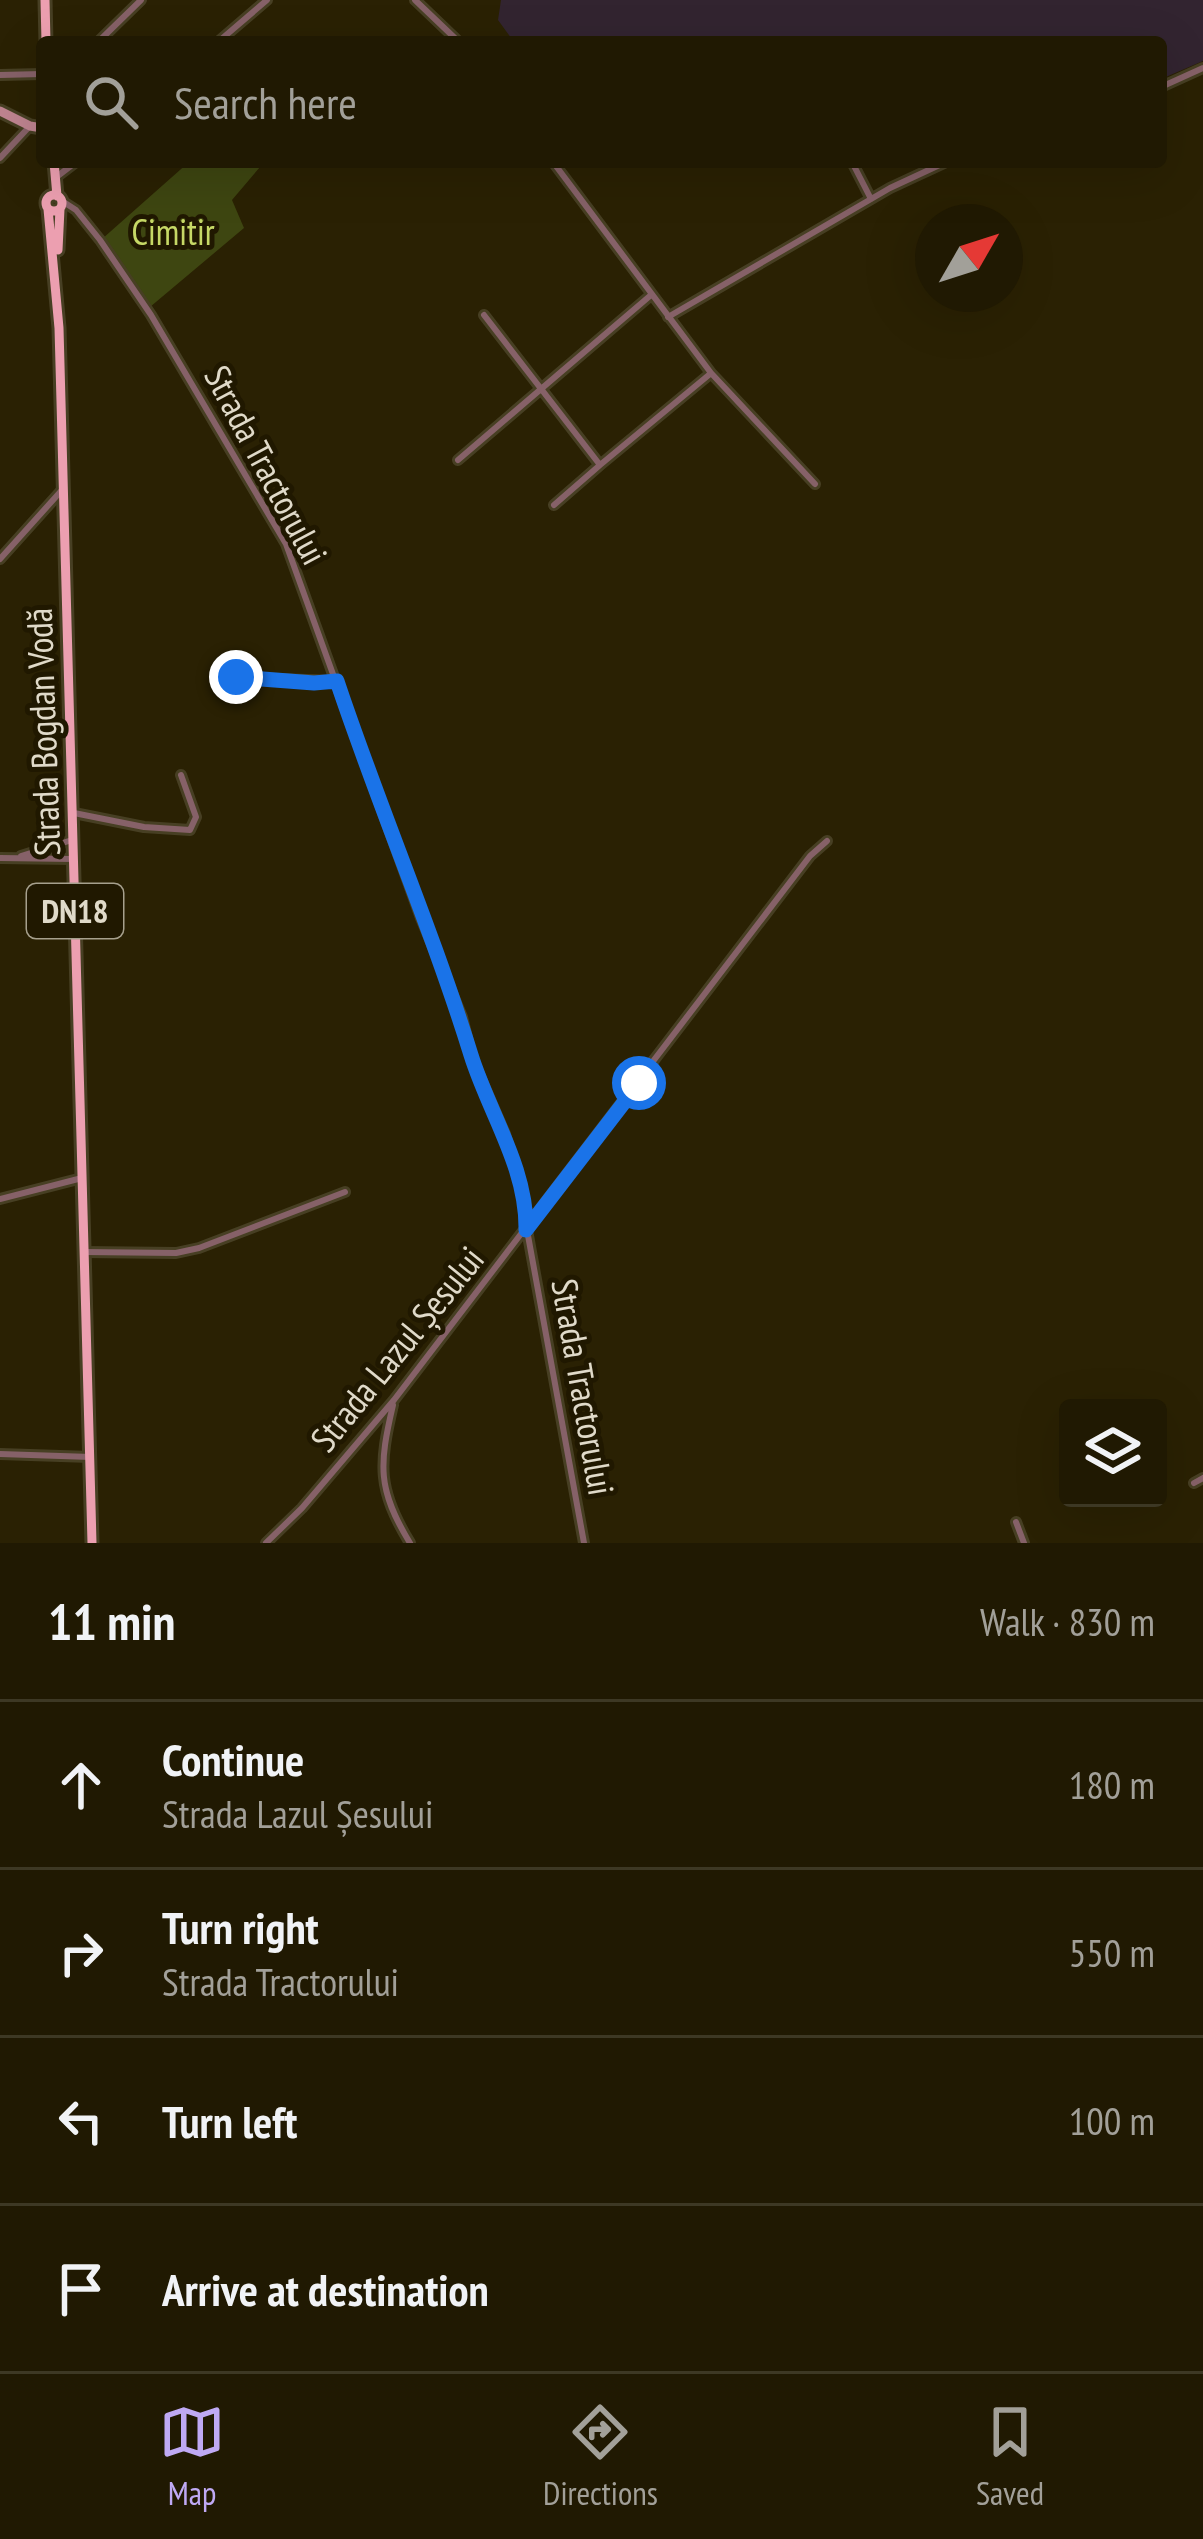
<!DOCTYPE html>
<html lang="en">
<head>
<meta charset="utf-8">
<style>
  :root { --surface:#201902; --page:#28220c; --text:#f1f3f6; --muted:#a2a099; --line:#3d3824; --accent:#bfa9f4 }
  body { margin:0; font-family:"PT Sans Narrow",sans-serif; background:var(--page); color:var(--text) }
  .controls { position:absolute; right:36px; bottom:36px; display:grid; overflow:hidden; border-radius:12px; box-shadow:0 12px 48px #0002 }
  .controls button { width:108px; height:108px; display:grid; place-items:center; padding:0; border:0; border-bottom:3px solid var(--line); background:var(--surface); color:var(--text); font:60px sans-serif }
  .compass { position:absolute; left:915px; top:204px; width:108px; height:108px; border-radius:50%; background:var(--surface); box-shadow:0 12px 48px #0002; rotate:51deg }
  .stop { position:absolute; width:36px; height:36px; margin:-27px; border:9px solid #1a73e8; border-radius:50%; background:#fff }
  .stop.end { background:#1a73e8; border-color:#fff; box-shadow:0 3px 12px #0008 }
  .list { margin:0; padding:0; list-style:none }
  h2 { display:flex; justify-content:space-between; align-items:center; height:156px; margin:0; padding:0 48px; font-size:51px }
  h2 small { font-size:39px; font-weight:400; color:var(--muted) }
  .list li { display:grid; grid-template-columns:78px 1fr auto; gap:36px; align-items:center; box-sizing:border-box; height:168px; padding:0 48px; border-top:3px solid var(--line) }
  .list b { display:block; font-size:45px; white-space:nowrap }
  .list p { margin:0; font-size:39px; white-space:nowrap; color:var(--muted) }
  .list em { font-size:39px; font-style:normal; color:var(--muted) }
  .icon { flex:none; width:66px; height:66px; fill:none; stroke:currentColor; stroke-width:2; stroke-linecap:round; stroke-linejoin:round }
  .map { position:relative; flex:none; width:1203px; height:1543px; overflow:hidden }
  .search { position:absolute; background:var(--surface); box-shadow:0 12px 48px #0002; left:36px; right:36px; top:36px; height:132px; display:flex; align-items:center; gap:30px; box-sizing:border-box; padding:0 42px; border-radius:12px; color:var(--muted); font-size:45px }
  .sheet { height:828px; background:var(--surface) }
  nav { display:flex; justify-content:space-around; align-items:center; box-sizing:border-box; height:168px; border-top:3px solid var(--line); background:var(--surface); font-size:33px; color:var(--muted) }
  nav a { display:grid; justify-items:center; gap:6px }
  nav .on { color:var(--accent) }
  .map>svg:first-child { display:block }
  .industrial { fill:#322430 }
  .green { fill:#3e4611 }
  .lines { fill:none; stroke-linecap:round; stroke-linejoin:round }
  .street-casing { stroke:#473f23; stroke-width:12 }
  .secondary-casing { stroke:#473f23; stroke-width:15 }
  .primary-casing { stroke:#473f23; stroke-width:15 }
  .street { stroke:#866168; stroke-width:6 }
  .secondary { stroke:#bf8490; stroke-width:9 }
  .primary { stroke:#ec9fb0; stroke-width:9 }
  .route { stroke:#1a73e8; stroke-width:15 }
  .labels { text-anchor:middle; stroke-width:10; stroke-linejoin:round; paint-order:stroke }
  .shield { fill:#201800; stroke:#a6a08d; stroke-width:3 }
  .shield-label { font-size:33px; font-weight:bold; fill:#e0dac9 }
  .park-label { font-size:36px; fill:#c6d866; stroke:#201800 }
  .street-label { font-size:36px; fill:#e0dac9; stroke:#201800 }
</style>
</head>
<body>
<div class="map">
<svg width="1203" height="1543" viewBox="0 0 1203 1543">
  <rect width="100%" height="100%" fill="#2a2103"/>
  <!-- industrial -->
  <path class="industrial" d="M501 0H1203V61L1161 79V42H514L498 20Z"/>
  <!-- green -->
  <path class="green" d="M189 162H257L260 167 232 200 244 228 150 307 102 239Z"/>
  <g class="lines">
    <defs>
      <path id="street" d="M415 0 459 42
        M98 42 141 0
        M218 42 267 0
        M0 75 42 74
        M1161 87 1203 68
        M0 158 30 126
        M553 162 711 373 815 484
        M852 162 871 199
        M55 178 76 162
        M62 201 76 210 100 240 151 315 286 544 421 918 462 1017 472 1058 505 1134 527 1211V1230L584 1543
        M484 315 600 465 710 374
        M668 317 890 188 946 162
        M458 460 651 295
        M554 505 600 465
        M0 559 62 490
        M218 677 337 681
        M74 813 144 827 190 830 196 817 181 775
        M21 856 72 840
        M0 858 73 859
        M0 1199 82 1178
        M84 1252 176 1253 199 1248 345 1192
        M393 1405C379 1465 377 1489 410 1543
        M0 1454 91 1457
        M1194 1483 1203 1478
        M1016 1522 1024 1543
        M266 1543 302 1508 394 1400 810 856 827 841"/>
      <path id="secondary" d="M0 111 30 126 42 128"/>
      <path id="primary" d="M45 0 46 42
        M54 162 57 196
        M46 203a8 8 0 1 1 16 0a8 8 0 1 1-16 0Z
        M48 209 59 328 92 1543
        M58 250 60 209"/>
    </defs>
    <!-- street casing -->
    <use href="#street" class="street-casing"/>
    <!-- secondary casing -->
    <use href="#secondary" class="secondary-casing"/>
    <!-- primary casing -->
    <use href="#primary" class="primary-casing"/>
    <!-- street -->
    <use href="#street" class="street"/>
    <!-- secondary -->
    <use href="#secondary" class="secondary"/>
    <!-- primary -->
    <use href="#primary" class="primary"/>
  </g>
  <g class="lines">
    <!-- route -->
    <path class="route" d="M236 677 314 683 337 681C379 807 432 929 471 1055 489 1113 527 1167 526 1230L639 1083"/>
  </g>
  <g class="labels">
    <!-- shield labels -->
    <rect class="shield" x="27" y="884" width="96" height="54" rx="9"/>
    <g class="shield-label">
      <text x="75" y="923">DN18</text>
    </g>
    <!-- park labels -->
    <g class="park-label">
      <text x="173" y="245">Cimitir</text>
    </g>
    <!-- street labels -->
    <g class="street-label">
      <text transform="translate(266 465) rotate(62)" y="13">Strada Tractorului</text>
      <text transform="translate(43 732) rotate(-92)" y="13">Strada Bogdan Vodă</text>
      <text transform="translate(397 1349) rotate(-51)" y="13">Strada Lazul Șesului</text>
      <text transform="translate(583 1387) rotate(80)" y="13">Strada Tractorului</text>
    </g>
  </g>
</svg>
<div class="controls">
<button><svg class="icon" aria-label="layers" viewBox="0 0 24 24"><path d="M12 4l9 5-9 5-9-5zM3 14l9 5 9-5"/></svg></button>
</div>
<svg class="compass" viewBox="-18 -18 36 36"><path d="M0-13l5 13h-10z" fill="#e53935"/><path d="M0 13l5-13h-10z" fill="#a2a099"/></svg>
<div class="stop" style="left:639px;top:1083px"></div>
<div class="stop end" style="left:236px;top:677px"></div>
<div class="search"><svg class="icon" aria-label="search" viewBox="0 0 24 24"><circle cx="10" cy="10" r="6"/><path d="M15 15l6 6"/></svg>Search here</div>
</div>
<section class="sheet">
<h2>11 min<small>Walk · 830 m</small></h2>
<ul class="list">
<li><svg class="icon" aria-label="ahead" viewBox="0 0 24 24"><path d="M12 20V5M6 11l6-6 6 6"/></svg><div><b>Continue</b><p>Strada Lazul Șesului</p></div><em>180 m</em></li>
<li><svg class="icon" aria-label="right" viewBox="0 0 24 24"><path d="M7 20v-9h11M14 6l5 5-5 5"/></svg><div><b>Turn right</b><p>Strada Tractorului</p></div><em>550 m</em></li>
<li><svg class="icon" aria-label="left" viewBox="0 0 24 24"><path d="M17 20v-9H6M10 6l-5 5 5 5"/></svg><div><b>Turn left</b></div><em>100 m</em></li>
<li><svg class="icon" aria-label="arrive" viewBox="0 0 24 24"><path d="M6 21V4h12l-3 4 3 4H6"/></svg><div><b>Arrive at destination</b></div></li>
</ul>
</section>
<nav>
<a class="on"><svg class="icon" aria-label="map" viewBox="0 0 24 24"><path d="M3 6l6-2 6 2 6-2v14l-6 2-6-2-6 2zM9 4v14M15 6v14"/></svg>Map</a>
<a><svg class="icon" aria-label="directions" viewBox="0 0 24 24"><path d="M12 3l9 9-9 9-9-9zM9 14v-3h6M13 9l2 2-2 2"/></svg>Directions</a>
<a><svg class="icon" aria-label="saved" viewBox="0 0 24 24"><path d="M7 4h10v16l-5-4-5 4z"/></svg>Saved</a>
</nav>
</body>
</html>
